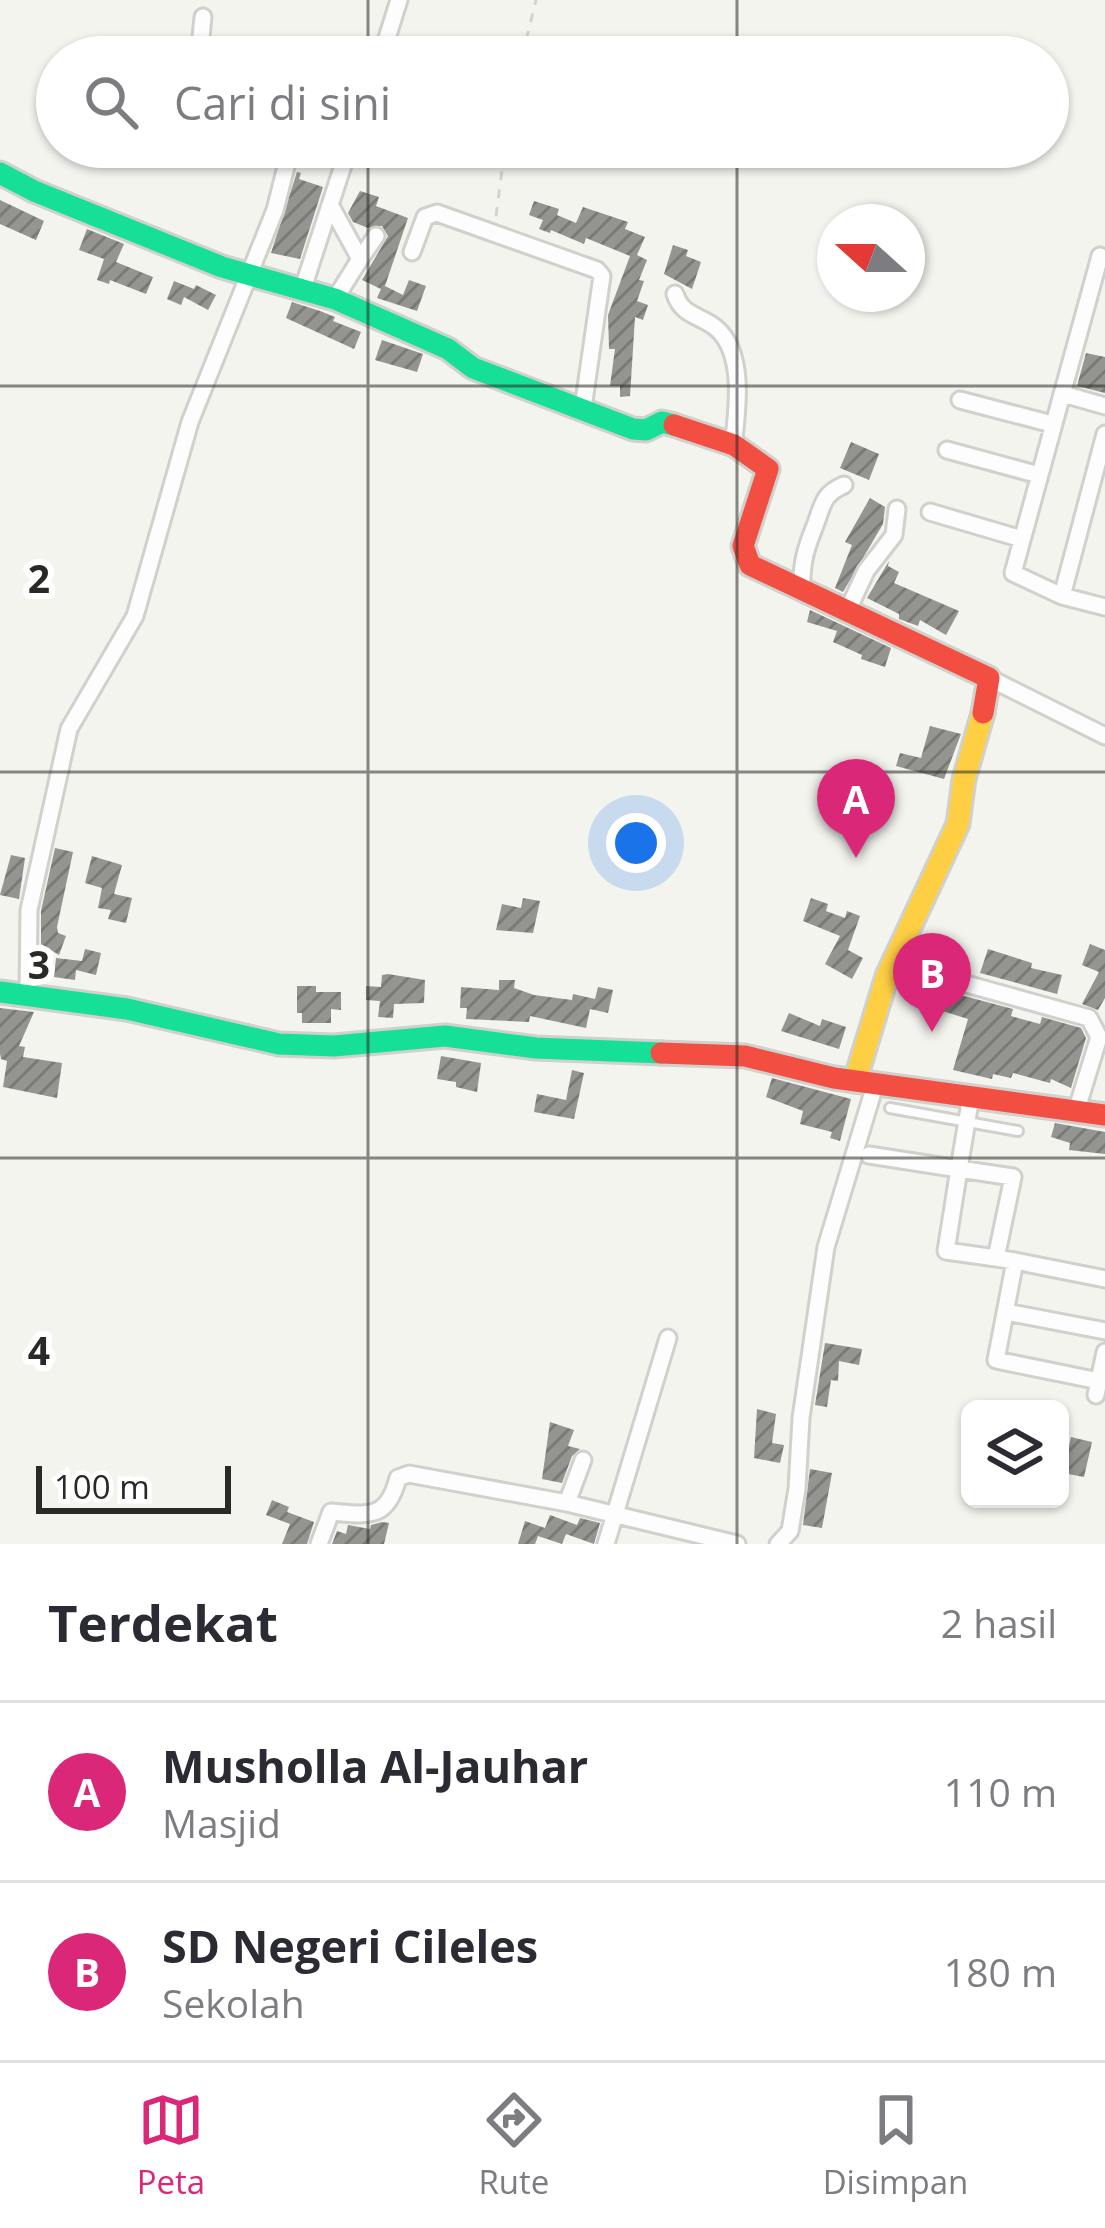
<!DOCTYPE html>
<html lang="id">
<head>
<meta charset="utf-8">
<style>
  :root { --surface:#fff; --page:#f2f2f3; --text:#2b2b33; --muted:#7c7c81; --line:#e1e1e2; --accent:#db2777 }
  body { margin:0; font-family:"Open Sans",sans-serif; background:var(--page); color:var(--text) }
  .controls { position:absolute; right:36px; bottom:36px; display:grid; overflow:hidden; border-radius:18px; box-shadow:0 3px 9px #0004 }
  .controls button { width:108px; height:108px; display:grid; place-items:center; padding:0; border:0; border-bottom:3px solid var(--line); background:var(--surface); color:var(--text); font:60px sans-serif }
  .compass { position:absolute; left:817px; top:204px; width:108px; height:108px; border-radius:50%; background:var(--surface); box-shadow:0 3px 9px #0004; rotate:291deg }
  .scale { position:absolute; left:36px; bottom:30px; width:195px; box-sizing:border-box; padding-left:12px; border:6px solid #292a26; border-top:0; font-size:33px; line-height:42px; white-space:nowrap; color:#292a26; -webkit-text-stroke:9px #fff; paint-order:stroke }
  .you { position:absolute; left:636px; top:843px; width:42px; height:42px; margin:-30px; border:9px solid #fff; border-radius:50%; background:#1a73e8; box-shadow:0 0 0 18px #1a73e833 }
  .badge { display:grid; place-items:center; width:78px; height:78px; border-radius:50%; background:var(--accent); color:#fff; font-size:39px; font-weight:700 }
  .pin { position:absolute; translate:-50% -99px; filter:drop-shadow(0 3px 6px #0008) }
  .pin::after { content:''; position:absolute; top:63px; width:42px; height:36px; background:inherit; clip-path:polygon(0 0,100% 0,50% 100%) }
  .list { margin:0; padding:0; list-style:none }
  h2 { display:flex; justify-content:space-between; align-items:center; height:156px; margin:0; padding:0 48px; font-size:51px }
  h2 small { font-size:39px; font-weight:400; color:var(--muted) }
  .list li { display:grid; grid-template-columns:78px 1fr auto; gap:36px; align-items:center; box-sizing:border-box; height:180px; padding:0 48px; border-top:3px solid var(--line) }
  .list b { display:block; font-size:45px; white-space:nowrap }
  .list p { margin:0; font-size:39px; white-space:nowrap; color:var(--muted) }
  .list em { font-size:39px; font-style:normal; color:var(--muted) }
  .icon { flex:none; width:66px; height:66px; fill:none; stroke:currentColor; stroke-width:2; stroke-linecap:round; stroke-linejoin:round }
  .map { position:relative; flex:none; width:1105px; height:1544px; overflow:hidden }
  .search { position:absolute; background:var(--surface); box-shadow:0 3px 9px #0004; left:36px; right:36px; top:36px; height:132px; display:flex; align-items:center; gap:30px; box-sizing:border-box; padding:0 42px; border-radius:66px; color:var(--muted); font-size:45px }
  .sheet { height:516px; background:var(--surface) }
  nav { display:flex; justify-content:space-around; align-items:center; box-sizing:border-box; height:168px; border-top:3px solid var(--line); background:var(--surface); font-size:33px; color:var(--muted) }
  nav a { display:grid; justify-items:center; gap:6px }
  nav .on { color:var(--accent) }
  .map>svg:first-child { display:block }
  .building { fill:url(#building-hatch) }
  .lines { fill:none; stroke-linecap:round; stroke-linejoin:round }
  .lane-casing { stroke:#d0d0cc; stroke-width:14 }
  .street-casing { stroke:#d0d0cc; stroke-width:21 }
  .fast-casing { stroke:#d0d0cc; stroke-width:27 }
  .slow-casing { stroke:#d0d0cc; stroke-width:27 }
  .jam-casing { stroke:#d0d0cc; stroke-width:27 }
  .path { stroke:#d2d2d1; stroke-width:3; stroke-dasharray:9 9; stroke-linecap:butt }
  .lane { stroke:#fdfdfd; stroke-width:8 }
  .street { stroke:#fdfdfd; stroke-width:15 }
  .fast { stroke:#16e098; stroke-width:21 }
  .slow { stroke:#ffcf43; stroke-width:21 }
  .jam { stroke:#f24e42; stroke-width:21 }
  .grid { fill:none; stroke:#292a26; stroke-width:3; stroke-opacity:0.55 }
  .grid-label { font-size:39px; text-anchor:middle; font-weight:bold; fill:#292a26; stroke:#fff; stroke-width:12; stroke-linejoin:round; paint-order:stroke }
</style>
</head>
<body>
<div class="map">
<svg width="1105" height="1544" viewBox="0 0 1105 1544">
  <defs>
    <pattern id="building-hatch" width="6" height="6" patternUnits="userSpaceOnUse" patternTransform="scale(3)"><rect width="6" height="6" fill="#949490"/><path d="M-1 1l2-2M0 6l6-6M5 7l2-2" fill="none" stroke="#797975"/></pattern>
  </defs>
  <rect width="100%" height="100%" fill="#f4f4ef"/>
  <!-- building -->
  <path class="building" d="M297 172 301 173 299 179 323 187 300 259 271 253Z
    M360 191 379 197 376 206 408 218 385 286 403 295 409 280 426 286 417 311 377 298 381 289 362 280 388 236 382 226 368 228 353 222 348 213Z
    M0 200 44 221 36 240 0 224Z
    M534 201 559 209 557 215 576 223 583 207 628 222 625 229 645 237 637 255 647 260 639 280 644 281 637 301 648 305 643 320 635 317 630 396 620 397V386H610L615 349H609L608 315 630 256 586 238 584 244 551 230 550 233 539 229 543 220 529 215Z
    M87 229 124 244 116 262 153 277 146 294 110 280 109 284 97 280 104 259 79 250Z
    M673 245 688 250 686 256 701 262 692 289 664 274Z
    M174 281 194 289 196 285 216 295 208 310 184 297 181 305 167 299Z
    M292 302 320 311 335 317 333 321 361 332 354 349 286 318Z
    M382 340 423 354 417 372 375 360Z
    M1086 353 1105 357V393L1077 386Z
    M851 442 879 454 869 480 840 468Z
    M870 498 885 507 883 524 843 592 835 588 852 545 845 542Z
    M889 561 888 566 899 572 894 583 959 611 946 635 920 620 918 626 899 619V614L867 598Z
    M810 610 891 648 885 667 861 659 862 655 833 642 837 631 807 622Z
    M930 726 961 734 944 779 896 766 900 753 921 758Z
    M55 848 73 852 57 927 58 933 66 936 59 955 41 944V911Z
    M11 855 25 858 19 899 0 895Z
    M92 856 122 865 114 894 132 898 126 923 108 919 111 910 98 908 102 888 85 883Z
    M523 898 540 901 533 933 496 930 502 904 521 908Z
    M811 898 828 904 826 911 845 918 847 911 860 916 848 950 863 958 852 979 825 964 840 936 803 921Z
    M1090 944 1105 950V998L1098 1010 1082 1004 1099 972 1082 965Z
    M85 949 101 953 96 975 76 970 75 980 54 977 56 958 82 961Z
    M988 949 1032 963 1031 968 1062 975 1057 994 980 973Z
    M388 974 425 980 424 1003 394 1004 393 1018 378 1017 380 1001 366 1000V986L381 987 382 975Z
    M499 980H515L514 988 534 995 572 1000 573 994 595 999 598 987 613 990 608 1013 590 1009 586 1028 530 1016 529 1022 466 1019 467 1008H460L461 987 499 990Z
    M297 986H316V992H341V1010L331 1009V1023H302V1013H297Z
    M938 989 1013 1009 1011 1016 1040 1024 1042 1017 1081 1028 1086 1038 1071 1088 1051 1079 1050 1083 1013 1073 1011 1078 993 1074 992 1079 953 1070 968 1019 933 1008Z
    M0 1008 34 1012 19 1046 25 1047 23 1057 62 1063 57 1098 3 1087 7 1061 1 1059 0 1053Z
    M789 1013 820 1026 822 1019 846 1027 839 1049 781 1031Z
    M441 1056 481 1063 477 1092 456 1087V1082L437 1079Z
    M572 1070 584 1073 574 1119 534 1112 537 1094 566 1100Z
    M772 1078 851 1099 840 1141 830 1138 832 1132 800 1124 803 1111 766 1097Z
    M1055 1123 1105 1132V1154L1069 1150 1070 1143 1051 1137Z
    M825 1343 862 1349 859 1365 839 1361 838 1381 831 1380 827 1407 815 1405Z
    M757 1409 776 1414 772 1443 784 1445 780 1463 754 1458Z
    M550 1422 574 1430 568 1446 580 1449 572 1456 562 1483 542 1479Z
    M1071 1437 1092 1442 1084 1477 1063 1473Z
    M810 1469 832 1473 822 1528 803 1525Z
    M272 1500 289 1507 287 1512 314 1522 307 1544H282L290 1524 266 1515Z
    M550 1515 577 1525 580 1518 600 1523 594 1544 566 1534 562 1544 538 1536 535 1544H518L525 1521 545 1528Z
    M382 1522 389 1523 384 1544H332L337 1531 346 1534 348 1525 370 1529 371 1525Z"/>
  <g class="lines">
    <defs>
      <path id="lane" d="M890 1108 1018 1131"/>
      <path id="street" d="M199 57 203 17
        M381 57 399 0
        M332 208 360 259 335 299
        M412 252 425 217 437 213 597 270 602 276 583 408
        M1100 256 1013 573 1062 596 1105 607
        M360 259 376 236
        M303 288 349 147
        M675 294C682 316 700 315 716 328 746 353 737 413 733 447
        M1063 394 1105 406
        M960 400 1052 424
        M947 450 1039 475
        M930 512 1022 539
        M802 590C801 562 806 548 816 523 823 504 823 494 844 485
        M1062 596 1105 434
        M847 612 866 571 894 535 897 509
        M989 678 1105 736
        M894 964 1089 1018 1099 1037 1076 1112
        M28 994 29 910 69 729 135 616 190 422 275 210 291 147
        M971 1096 959 1169 1013 1177 996 1258 1015 1261 996 1360 1099 1381
        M869 1155 959 1169 946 1251 996 1258
        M1015 1261 1105 1279
        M1006 1312 1105 1331
        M1096 1395 1105 1352
        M567 1503 583 1460
        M319 1544 331 1512C369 1515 387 1520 398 1478L409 1474 567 1503 737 1544
        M606 1544 668 1338
        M778 1544 790 1531 797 1489 801 1418 826 1247 876 1082"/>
      <path id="fast" d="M0 173 34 191 222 267 335 299 448 349 473 368 633 429 646 430 662 422 674 425
        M0 992 127 1009 279 1044 334 1046 445 1036 536 1048 661 1053"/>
      <path id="slow" d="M855 1081 887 976 958 824 964 779 983 713"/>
      <path id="jam" d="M674 425 734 445 768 469 743 546 750 565 989 678 983 713
        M661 1053 745 1056 834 1078 1105 1115"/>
    </defs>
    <!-- lane casing -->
    <use href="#lane" class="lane-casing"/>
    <!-- street casing -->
    <use href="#street" class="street-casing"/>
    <!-- fast casing -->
    <use href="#fast" class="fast-casing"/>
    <!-- slow casing -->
    <use href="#slow" class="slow-casing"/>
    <!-- jam casing -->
    <use href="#jam" class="jam-casing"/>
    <!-- path -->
    <path class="path" d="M522 57 536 0
      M496 216 505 147"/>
    <!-- lane -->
    <use href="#lane" class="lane"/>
    <!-- street -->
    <use href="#street" class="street"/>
    <!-- fast -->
    <use href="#fast" class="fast"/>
    <!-- slow -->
    <use href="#slow" class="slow"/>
    <!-- jam -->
    <use href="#jam" class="jam"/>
  </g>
  <!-- grid -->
  <path class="grid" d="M368 0V57M737 0V57M368 147V1544M737 147V1544M0 386H1105M0 772H1105M0 1158H1105"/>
  <g class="grid-label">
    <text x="39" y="593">2</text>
    <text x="39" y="979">3</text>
    <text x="39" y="1365">4</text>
  </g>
</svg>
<div class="controls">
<button><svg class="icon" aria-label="layers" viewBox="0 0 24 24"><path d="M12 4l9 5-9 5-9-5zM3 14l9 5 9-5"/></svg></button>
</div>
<svg class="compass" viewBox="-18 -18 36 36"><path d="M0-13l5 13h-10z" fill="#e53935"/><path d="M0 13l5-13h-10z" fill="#7c7c81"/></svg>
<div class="scale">100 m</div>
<div class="you"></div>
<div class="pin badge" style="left:856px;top:858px">A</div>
<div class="pin badge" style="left:932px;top:1032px">B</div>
<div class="search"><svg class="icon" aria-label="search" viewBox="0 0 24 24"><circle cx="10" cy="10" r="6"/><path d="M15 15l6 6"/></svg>Cari di sini</div>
</div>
<section class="sheet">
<h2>Terdekat<small>2 hasil</small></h2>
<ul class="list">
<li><span class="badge">A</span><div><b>Musholla Al-Jauhar</b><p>Masjid</p></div><em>110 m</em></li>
<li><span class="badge">B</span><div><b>SD Negeri Cileles</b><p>Sekolah</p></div><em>180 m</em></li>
</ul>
</section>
<nav>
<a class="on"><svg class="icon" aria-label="map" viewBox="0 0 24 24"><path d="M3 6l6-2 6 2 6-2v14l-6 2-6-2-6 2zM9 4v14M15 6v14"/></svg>Peta</a>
<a><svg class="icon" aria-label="directions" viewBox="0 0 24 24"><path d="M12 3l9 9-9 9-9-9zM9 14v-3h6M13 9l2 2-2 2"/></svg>Rute</a>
<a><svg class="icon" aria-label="saved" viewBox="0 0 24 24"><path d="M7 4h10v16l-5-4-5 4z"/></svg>Disimpan</a>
</nav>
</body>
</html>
